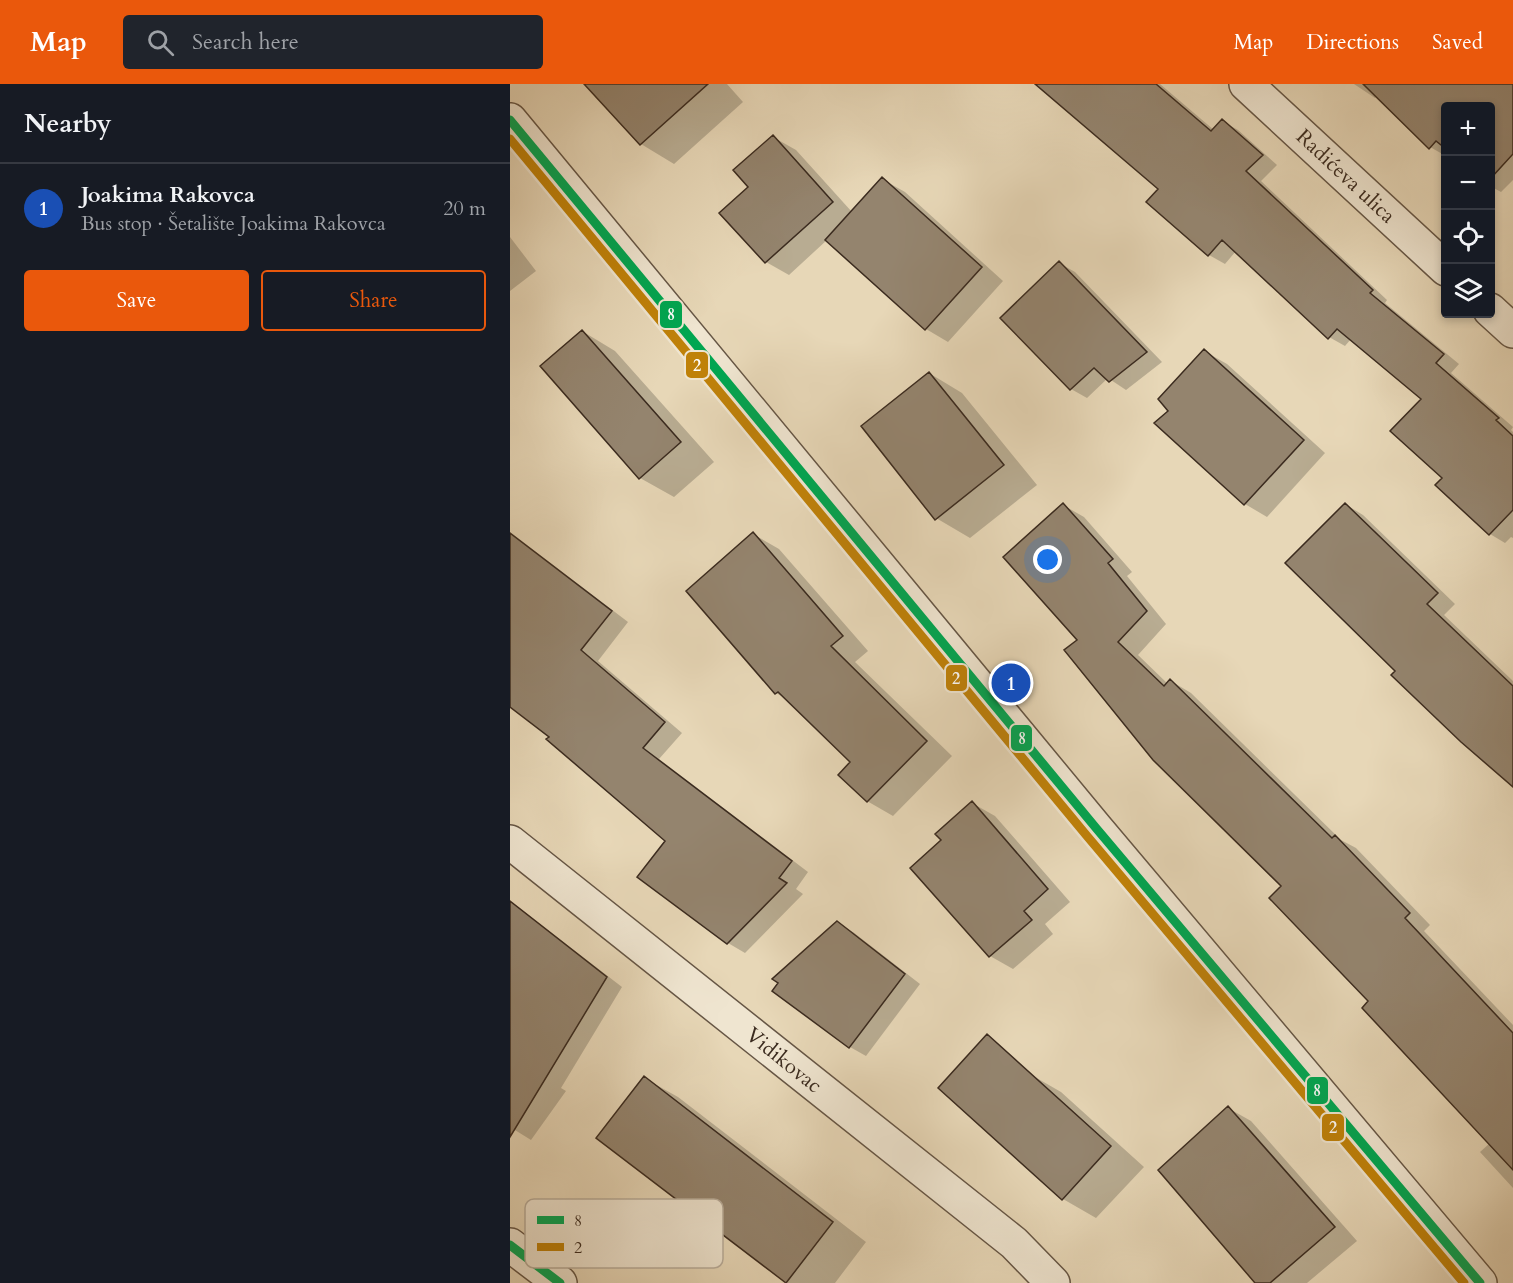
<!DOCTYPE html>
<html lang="en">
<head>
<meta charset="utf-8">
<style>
  :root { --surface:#171b24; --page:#20242c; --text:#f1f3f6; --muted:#9ea1a6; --line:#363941; --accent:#ea580c }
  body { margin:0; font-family:Cardo,serif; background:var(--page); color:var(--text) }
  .controls { position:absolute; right:18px; top:18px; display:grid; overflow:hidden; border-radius:6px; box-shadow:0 3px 9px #0003 }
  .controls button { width:54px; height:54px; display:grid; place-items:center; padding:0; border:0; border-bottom:2px solid var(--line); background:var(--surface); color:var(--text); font:30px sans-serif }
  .you { position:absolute; left:538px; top:476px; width:21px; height:21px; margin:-15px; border:4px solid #fff; border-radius:50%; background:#1a73e8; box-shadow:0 0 0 9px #1a73e833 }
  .badge { display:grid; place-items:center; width:39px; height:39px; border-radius:50%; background:var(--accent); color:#fff; font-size:20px; font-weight:700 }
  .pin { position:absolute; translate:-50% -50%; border:3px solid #fff; box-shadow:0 2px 6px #0006 }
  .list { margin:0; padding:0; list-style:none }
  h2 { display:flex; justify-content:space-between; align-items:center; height:78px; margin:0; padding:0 24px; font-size:26px }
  h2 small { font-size:20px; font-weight:400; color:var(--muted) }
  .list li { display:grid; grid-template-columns:39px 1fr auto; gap:18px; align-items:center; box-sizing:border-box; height:90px; padding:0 24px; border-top:2px solid var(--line) }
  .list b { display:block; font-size:22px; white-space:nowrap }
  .list p { margin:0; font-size:20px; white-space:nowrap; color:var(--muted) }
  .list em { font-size:20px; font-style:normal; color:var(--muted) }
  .actions { display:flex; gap:12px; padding:18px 24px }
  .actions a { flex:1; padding:14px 0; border:2px solid var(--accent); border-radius:6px; text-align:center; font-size:21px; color:var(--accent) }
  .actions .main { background:var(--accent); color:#fff }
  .icon { flex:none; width:33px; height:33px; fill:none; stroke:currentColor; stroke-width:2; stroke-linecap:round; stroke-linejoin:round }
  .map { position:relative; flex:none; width:1003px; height:1199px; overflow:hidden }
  header { display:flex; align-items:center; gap:36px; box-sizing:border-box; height:84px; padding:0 30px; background:var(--accent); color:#fff }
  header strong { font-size:28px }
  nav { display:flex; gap:33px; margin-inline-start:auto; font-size:21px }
  .search { width:420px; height:54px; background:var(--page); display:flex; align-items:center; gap:15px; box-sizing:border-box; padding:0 21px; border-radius:6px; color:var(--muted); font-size:22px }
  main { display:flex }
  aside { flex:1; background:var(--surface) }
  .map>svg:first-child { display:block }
  .shadow { fill:#0003 }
  .building { fill:#94846e; stroke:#3b2b1f; stroke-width:1.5 }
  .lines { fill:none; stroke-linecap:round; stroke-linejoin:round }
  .minor-casing { stroke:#665645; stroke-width:36 }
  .minor { stroke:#efe5d0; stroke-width:33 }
  .bus-1-casing { stroke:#efe5d0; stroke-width:14 }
  .bus-2-casing { stroke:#efe5d0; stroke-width:14 }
  .bus-1 { stroke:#00a651; stroke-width:9 }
  .bus-2 { stroke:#bf8109; stroke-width:9 }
  .labels { text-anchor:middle; stroke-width:5; stroke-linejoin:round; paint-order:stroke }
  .street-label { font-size:21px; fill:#3b2b1f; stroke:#efe5d0 }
  .key { fill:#efe5d0; stroke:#b9ad9b; stroke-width:1.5 }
  .key-label { font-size:16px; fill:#3b2b1f }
  .line-badge { stroke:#efe5d0; stroke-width:2 }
  .badge-label { font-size:16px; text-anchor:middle; font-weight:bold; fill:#fff }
</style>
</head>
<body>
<header>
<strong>Map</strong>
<div class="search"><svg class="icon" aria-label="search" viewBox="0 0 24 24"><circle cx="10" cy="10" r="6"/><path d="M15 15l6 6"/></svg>Search here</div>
<nav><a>Map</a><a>Directions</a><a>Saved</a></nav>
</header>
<main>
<aside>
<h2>Nearby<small></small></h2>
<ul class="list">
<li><span class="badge" style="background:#1a4fb4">1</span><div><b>Joakima Rakovca</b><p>Bus stop · Šetalište Joakima Rakovca</p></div><em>20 m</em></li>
</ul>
<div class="actions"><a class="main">Save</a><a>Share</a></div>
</aside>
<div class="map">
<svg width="1003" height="1199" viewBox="0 0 1003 1199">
  <rect width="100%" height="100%" fill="#e7d7b7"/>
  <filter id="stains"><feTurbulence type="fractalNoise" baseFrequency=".00333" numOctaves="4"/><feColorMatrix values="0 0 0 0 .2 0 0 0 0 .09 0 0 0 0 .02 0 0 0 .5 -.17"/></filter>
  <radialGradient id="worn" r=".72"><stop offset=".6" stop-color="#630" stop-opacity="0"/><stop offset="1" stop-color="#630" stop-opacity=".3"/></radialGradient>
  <!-- shadow -->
  <path class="shadow" d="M76 0H217L233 18 164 80 131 60Z
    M532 0H650L704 46 712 37 728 46 767 81 751 97 877 216 875 219 949 280 941 289 1003 343 1001 346 1003 348V454L1001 453 995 459 980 450 934 393 913 315 841 255 835 262 819 253 726 167 715 180 699 171 638 118 650 105Z
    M844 0H1003V96L991 108 980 102V22H936V72L920 63 867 11 865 14Z
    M263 53 286 66 342 128 372 95 395 108 493 197 438 258 416 245 317 156 279 191 256 178 211 129 240 103Z
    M0 153 26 187 0 207Z
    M549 179 565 188 652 278 616 306 598 294 577 314 561 305Z
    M72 247 105 267 204 378 164 413 130 394Z
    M694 267 717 280 815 369 757 433 735 420 660 327Z
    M419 289 452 309 527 401 460 454 426 434Z
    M835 420 853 431 945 520 934 531 1003 597V702L887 587Z
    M553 421 574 433 622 488 617 492 656 540 628 571 658 600 661 597 681 609 831 756 846 764 920 841 914 847 1003 941V1104L970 1068 980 1059 861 917 773 802 569 556Z
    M0 448 118 538 88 577 172 649 149 675 298 788 286 805 293 810 235 869 218 859 157 757 41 652 0 621Z
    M243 450 269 465 358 567 345 578 442 672 383 732 357 717 342 678 279 616 266 609Z
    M462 719 485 732 560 818 535 840 543 850 503 885 480 872 402 784 433 756Z
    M0 817 112 903 51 1004 56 1007 21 1056 0 1043Z
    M327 839 343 848 410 900 356 972 340 963Z
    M518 989 551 1008 634 1083 586 1134 553 1115Z
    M134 994 168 1013 356 1158 325 1199H276L88 1054Z
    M718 1024 741 1037 847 1157 797 1199H747Z"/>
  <!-- building -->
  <path class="building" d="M74 0H198L130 61Z
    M525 0H646L701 47 712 35 753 71 736 87 863 206 860 209 934 270 926 279 989 334 986 336 1003 352V426L979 451 925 401 932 394 880 347 911 315 827 245 818 255 712 156 698 172 636 118 648 105Z
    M853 0H1003V70L981 94V22H936V65L926 57 919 65Z
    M263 51 323 118 255 179 209 129 238 103 223 86Z
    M372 93 472 183 415 246 315 156Z
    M549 177 637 268 599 298 584 284 560 306 490 234Z
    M72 246 171 358 129 395 30 282Z
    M694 265 794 356 734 421 644 339 658 327 648 315Z
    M419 288 494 381 425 436 351 342Z
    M553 419 603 475 598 479 637 527 608 558 654 602 660 595 822 754 825 751 900 829 895 834 1003 949V1086L852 924 858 917 759 814 771 802 643 676 554 566 567 556 493 473Z
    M835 419 928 509 917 520 1003 602V703L951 658 881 591 885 587 775 479Z
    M243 448 333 552 321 562 417 657 357 718 328 691 340 678 268 608 265 610 176 507Z
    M0 449 102 527 71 566 155 638 133 664 282 777 269 794 277 799 217 860 127 793 155 757 36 655 39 653 0 623Z
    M462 717 538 805 514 827 522 836 479 873 400 784 431 756 425 750Z
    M0 817 97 893 0 1053Z
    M327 837 395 890 339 964 262 907 268 899 262 895Z
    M477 950 601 1062 552 1116 428 1004Z
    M134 992 323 1138 276 1199 86 1054Z
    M718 1022 825 1143 760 1199H745L648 1086Z"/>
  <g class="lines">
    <defs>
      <path id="minor" d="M736 0 936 185
        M0 36 586 744 970 1199
        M980 226 1003 247
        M0 758 504 1159 543 1199
        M0 1161 50 1199"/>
    </defs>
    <!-- minor casing -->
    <use href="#minor" class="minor-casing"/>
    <!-- minor -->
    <use href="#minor" class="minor"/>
    <defs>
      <path id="bus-1" d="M0 36 586 744 970 1199
        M0 1161 50 1199"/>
      <path id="bus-2" d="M0 55 577 752 954 1199"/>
    </defs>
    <!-- bus-1 casing -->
    <use href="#bus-1" class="bus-1-casing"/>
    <!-- bus-2 casing -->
    <use href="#bus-2" class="bus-2-casing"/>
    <!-- bus-1 -->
    <use href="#bus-1" class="bus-1"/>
    <!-- bus-2 -->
    <use href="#bus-2" class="bus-2"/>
  </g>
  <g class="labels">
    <!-- street labels -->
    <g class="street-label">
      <text transform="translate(836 92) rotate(43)" y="7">Radićeva ulica</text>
      <text transform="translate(274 976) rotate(39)" y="7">Vidikovac</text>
    </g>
  </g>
  <!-- legend -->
  <rect x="15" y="1115" width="198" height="69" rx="9" class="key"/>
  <rect x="27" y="1132" width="27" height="8" fill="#00a651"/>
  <rect x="27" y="1159" width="27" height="8" fill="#bf8109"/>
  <g class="key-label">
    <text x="64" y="1142">8</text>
    <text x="64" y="1169">2</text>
  </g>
  <g class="line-badge">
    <rect x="149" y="216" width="24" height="29" rx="6" fill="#00a651"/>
    <rect x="175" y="267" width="24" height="28" rx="6" fill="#bf8109"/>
    <rect x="435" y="580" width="23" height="28" rx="6" fill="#bf8109"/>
    <rect x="500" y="640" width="23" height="28" rx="6" fill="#00a651"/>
    <rect x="796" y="992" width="23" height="29" rx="6" fill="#00a651"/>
    <rect x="811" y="1029" width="24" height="29" rx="6" fill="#bf8109"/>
  </g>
  <g class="badge-label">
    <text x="161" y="236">8</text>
    <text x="187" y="287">2</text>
    <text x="446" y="600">2</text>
    <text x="512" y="660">8</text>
    <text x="807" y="1012">8</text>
    <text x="823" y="1049">2</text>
  </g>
  <rect width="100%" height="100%" filter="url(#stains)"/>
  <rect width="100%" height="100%" fill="url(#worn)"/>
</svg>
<div class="controls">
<button>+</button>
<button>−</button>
<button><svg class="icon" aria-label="locate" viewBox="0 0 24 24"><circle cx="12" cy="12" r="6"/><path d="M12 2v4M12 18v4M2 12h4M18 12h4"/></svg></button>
<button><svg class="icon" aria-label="layers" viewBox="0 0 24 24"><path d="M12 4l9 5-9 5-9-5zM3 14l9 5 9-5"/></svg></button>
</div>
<div class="you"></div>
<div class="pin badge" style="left:501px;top:599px;background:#1a4fb4">1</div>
</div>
</main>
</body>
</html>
